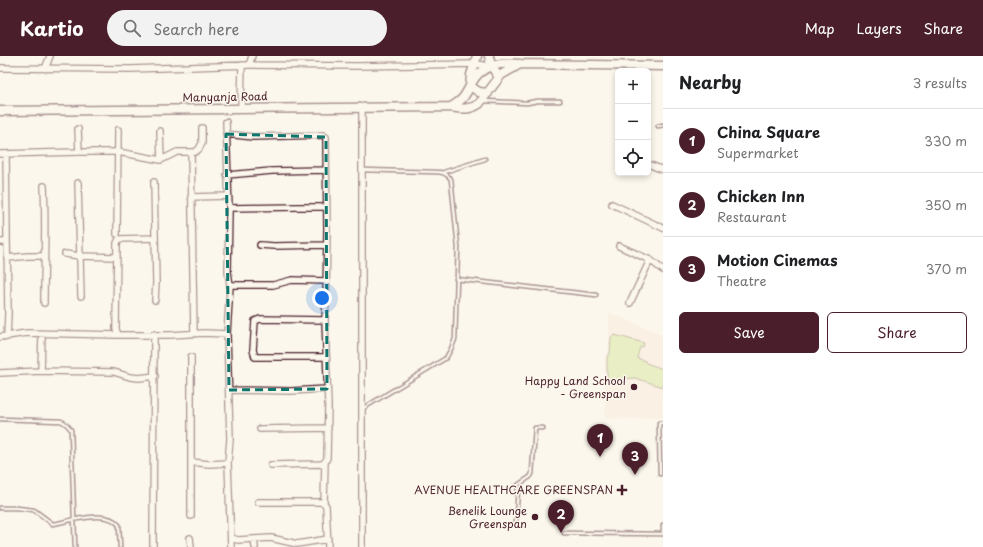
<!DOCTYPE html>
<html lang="en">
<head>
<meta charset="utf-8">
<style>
  :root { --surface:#fff; --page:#f2f2f2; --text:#202124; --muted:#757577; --line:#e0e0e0; --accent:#4a1f2b }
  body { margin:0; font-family:"Playpen Sans",sans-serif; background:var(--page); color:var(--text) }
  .controls { position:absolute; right:12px; top:12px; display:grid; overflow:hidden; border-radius:6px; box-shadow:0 2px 6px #0003 }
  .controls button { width:36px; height:36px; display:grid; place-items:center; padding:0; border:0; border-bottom:1px solid var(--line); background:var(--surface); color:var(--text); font:20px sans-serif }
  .you { position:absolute; left:322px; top:242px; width:14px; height:14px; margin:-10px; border:3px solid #fff; border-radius:50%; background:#1a73e8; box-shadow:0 0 0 6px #1a73e833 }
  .badge { display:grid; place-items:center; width:26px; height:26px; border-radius:50%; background:var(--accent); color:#fff; font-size:13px; font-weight:700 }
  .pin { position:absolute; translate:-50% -33px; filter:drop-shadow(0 1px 2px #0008) }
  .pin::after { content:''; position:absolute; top:21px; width:14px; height:12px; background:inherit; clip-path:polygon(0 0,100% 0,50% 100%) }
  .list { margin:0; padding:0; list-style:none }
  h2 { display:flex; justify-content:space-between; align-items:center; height:52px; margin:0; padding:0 16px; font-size:17px }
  h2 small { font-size:13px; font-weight:400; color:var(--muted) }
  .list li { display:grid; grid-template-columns:26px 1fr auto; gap:12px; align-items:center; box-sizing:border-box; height:64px; padding:0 16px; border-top:1px solid var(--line) }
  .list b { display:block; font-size:15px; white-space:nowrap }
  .list p { margin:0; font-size:13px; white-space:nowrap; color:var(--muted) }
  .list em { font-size:13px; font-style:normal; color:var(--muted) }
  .actions { display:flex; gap:8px; padding:12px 16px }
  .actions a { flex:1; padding:9px 0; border:1px solid var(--accent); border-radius:6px; text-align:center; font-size:14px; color:var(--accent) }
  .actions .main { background:var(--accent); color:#fff }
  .icon { flex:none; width:22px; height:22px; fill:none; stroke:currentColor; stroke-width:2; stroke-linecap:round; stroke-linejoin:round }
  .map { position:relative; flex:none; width:663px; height:491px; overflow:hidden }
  header { display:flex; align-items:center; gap:24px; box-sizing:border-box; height:56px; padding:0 20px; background:var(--accent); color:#fff }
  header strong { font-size:19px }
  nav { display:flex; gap:22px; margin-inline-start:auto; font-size:14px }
  .search { width:280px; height:36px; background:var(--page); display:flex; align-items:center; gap:10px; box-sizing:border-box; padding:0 14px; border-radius:22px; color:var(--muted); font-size:15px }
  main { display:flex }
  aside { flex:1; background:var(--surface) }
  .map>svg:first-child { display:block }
  .built { fill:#fae6da }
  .green { fill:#d3e295; stroke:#8e8060 }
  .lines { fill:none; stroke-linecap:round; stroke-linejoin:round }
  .lane-casing { stroke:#4a1f2b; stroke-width:5.5 }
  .street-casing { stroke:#4a1f2b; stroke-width:8 }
  .secondary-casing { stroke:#4a1f2b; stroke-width:11 }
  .lane { stroke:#fbf7ec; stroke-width:2.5 }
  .street { stroke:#fbf7ec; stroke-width:5.5 }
  .secondary { stroke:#fbf7ec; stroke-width:8 }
  .marked { fill:none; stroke:#0f766e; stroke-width:3; stroke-dasharray:8 5; stroke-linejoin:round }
  .poi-dot { fill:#4a1f2b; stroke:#fbf7ec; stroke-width:1.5 }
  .labels { text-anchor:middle; stroke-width:3; stroke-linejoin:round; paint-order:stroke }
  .street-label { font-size:11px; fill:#4a1f2b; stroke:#fbf7ec }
  .poi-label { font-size:11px; fill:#4a1f2b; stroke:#fbf7ec; text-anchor:end }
</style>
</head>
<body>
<header>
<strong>Kartio</strong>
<div class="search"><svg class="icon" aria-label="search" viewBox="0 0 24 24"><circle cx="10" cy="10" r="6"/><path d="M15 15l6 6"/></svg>Search here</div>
<nav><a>Map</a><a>Layers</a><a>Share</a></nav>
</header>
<main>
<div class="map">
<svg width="663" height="491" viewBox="0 0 663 491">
  <rect width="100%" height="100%" fill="#fbf7ec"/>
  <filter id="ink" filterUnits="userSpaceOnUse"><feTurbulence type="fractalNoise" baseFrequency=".025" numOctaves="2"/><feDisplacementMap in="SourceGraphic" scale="8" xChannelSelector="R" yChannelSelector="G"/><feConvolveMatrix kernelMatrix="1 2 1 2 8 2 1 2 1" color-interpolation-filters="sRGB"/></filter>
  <g filter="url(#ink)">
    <!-- built -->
    <path class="built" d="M609 256 663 279V362L605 363V300L609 296Z"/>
    <!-- green -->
    <path class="green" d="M615 279 644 287 643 291H640L637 302 645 305 646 307 663 313V331L635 322 608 324 607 320V301L610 297 611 281Z"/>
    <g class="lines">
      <defs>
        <path id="lane" d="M485 45 527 47 537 45H560
          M658 70 663 69
          M444 116 485 103
          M456 223 596 239
          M362 353 446 302 451 293 455 283 458 191 451 123C446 117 442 116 435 116L363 114
          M0 363 61 365C66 367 68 369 71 374L75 491
          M660 418 659 367H663
          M0 452H17L34 454 53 468C69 465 107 453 119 469L120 491
          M516 467 518 429 530 421 532 418 535 372H543
          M663 469V476
          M564 477 663 478"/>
        <path id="street" d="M249 9 252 0
          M0 12 131 13 249 9 358 10 475 8 491 10
          M45 13 50 0
          M362 51V491
          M241 52 242 9
          M226 66 229 152 228 216 230 229 227 278 230 383 228 407 231 491
          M160 75 161 104
          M226 78 253 81 323 79 326 81V84L327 173 326 245 325 264 328 349 327 402 325 406 322 408 271 409
          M79 96H118L161 104 177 96H195L199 93 202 87V72
          M191 96 194 278
          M0 98 79 96 78 73
          M6 98 8 258 7 281
          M648 108 663 114
          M227 119 272 115 326 114
          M154 126 156 227 155 244
          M78 127 81 240
          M44 130C46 169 44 208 44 247
          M191 141 228 140
          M612 148 663 172
          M229 152 299 151H326
          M117 178 118 74
          M0 186H7
          M260 189 274 190 327 189
          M619 190 650 204 663 214
          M65 198 80 200 116 201
          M7 202 28 200H44
          M230 229H273L292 224 326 225
          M630 247 650 204
          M325 264 260 263 255 265 253 294 255 301H326
          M118 279 116 273 117 187 119 183 155 182
          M0 281 27 277 118 279H170L204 277 227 278
          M41 315 42 278
          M0 317 41 315 114 316 130 321 139 322 155 320
          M229 334 291 335 327 333
          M260 373 328 372
          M191 406 209 408 228 407
          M258 446H320L324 447 326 450 328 491
          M324 447 325 406
          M191 460V301
          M190 482 191 491
          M231 482 238 484 271 482 297 488 328 483
          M254 483 255 491
          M153 491 154 278"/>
        <path id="secondary" d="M477 0 471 19 470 30 479 36 488 37
          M489 0 491 10 499 21
          M451 51C464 43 465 40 471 28 481 8 501 6 520 8L663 10
          M0 55 451 51C462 53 470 54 479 48L501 19 520 8"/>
      </defs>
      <!-- lane casing -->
      <use href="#lane" class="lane-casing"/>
      <!-- street casing -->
      <use href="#street" class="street-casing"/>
      <!-- secondary casing -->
      <use href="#secondary" class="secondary-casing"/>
      <!-- lane -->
      <use href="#lane" class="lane"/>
      <!-- street -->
      <use href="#street" class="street"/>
      <!-- secondary -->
      <use href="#secondary" class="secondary"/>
    </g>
  </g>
  <!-- marked area -->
  <path d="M0 0H663V491H0ZM226 78 326 81 327 333 229 334Z" fill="#fbf7ec" fill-opacity=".55" fill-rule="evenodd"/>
  <path class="marked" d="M226 78 326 81 327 333 229 334Z"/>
  <!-- markers -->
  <g class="poi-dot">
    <circle cx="634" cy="331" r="4"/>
    <path d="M620 428h4v4h4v4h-4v4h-4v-4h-4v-4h4z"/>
    <circle cx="535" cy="461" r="4"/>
  </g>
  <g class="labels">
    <!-- street labels -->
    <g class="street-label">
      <text transform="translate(225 41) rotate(-1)" y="4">Manyanja Road</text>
    </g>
    <!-- poi labels -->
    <g class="poi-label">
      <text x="626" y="329">Happy Land School<tspan x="626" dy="13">- Greenspan</tspan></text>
      <text x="613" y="438">AVENUE HEALTHCARE GREENSPAN</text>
      <text x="527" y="459">Benelik Lounge<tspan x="527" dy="13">Greenspan</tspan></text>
    </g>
  </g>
</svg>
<div class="controls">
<button>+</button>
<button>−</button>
<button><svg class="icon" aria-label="locate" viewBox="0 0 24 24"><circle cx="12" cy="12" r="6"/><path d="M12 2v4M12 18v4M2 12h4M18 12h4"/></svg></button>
</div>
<div class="you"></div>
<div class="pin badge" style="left:600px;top:401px">1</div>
<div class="pin badge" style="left:561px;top:477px">2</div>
<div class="pin badge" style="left:635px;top:419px">3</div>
</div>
<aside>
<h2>Nearby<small>3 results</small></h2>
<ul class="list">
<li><span class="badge">1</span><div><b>China Square</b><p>Supermarket</p></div><em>330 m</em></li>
<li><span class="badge">2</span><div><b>Chicken Inn</b><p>Restaurant</p></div><em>350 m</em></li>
<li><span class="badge">3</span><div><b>Motion Cinemas</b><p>Theatre</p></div><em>370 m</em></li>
</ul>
<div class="actions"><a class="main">Save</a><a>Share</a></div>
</aside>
</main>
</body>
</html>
